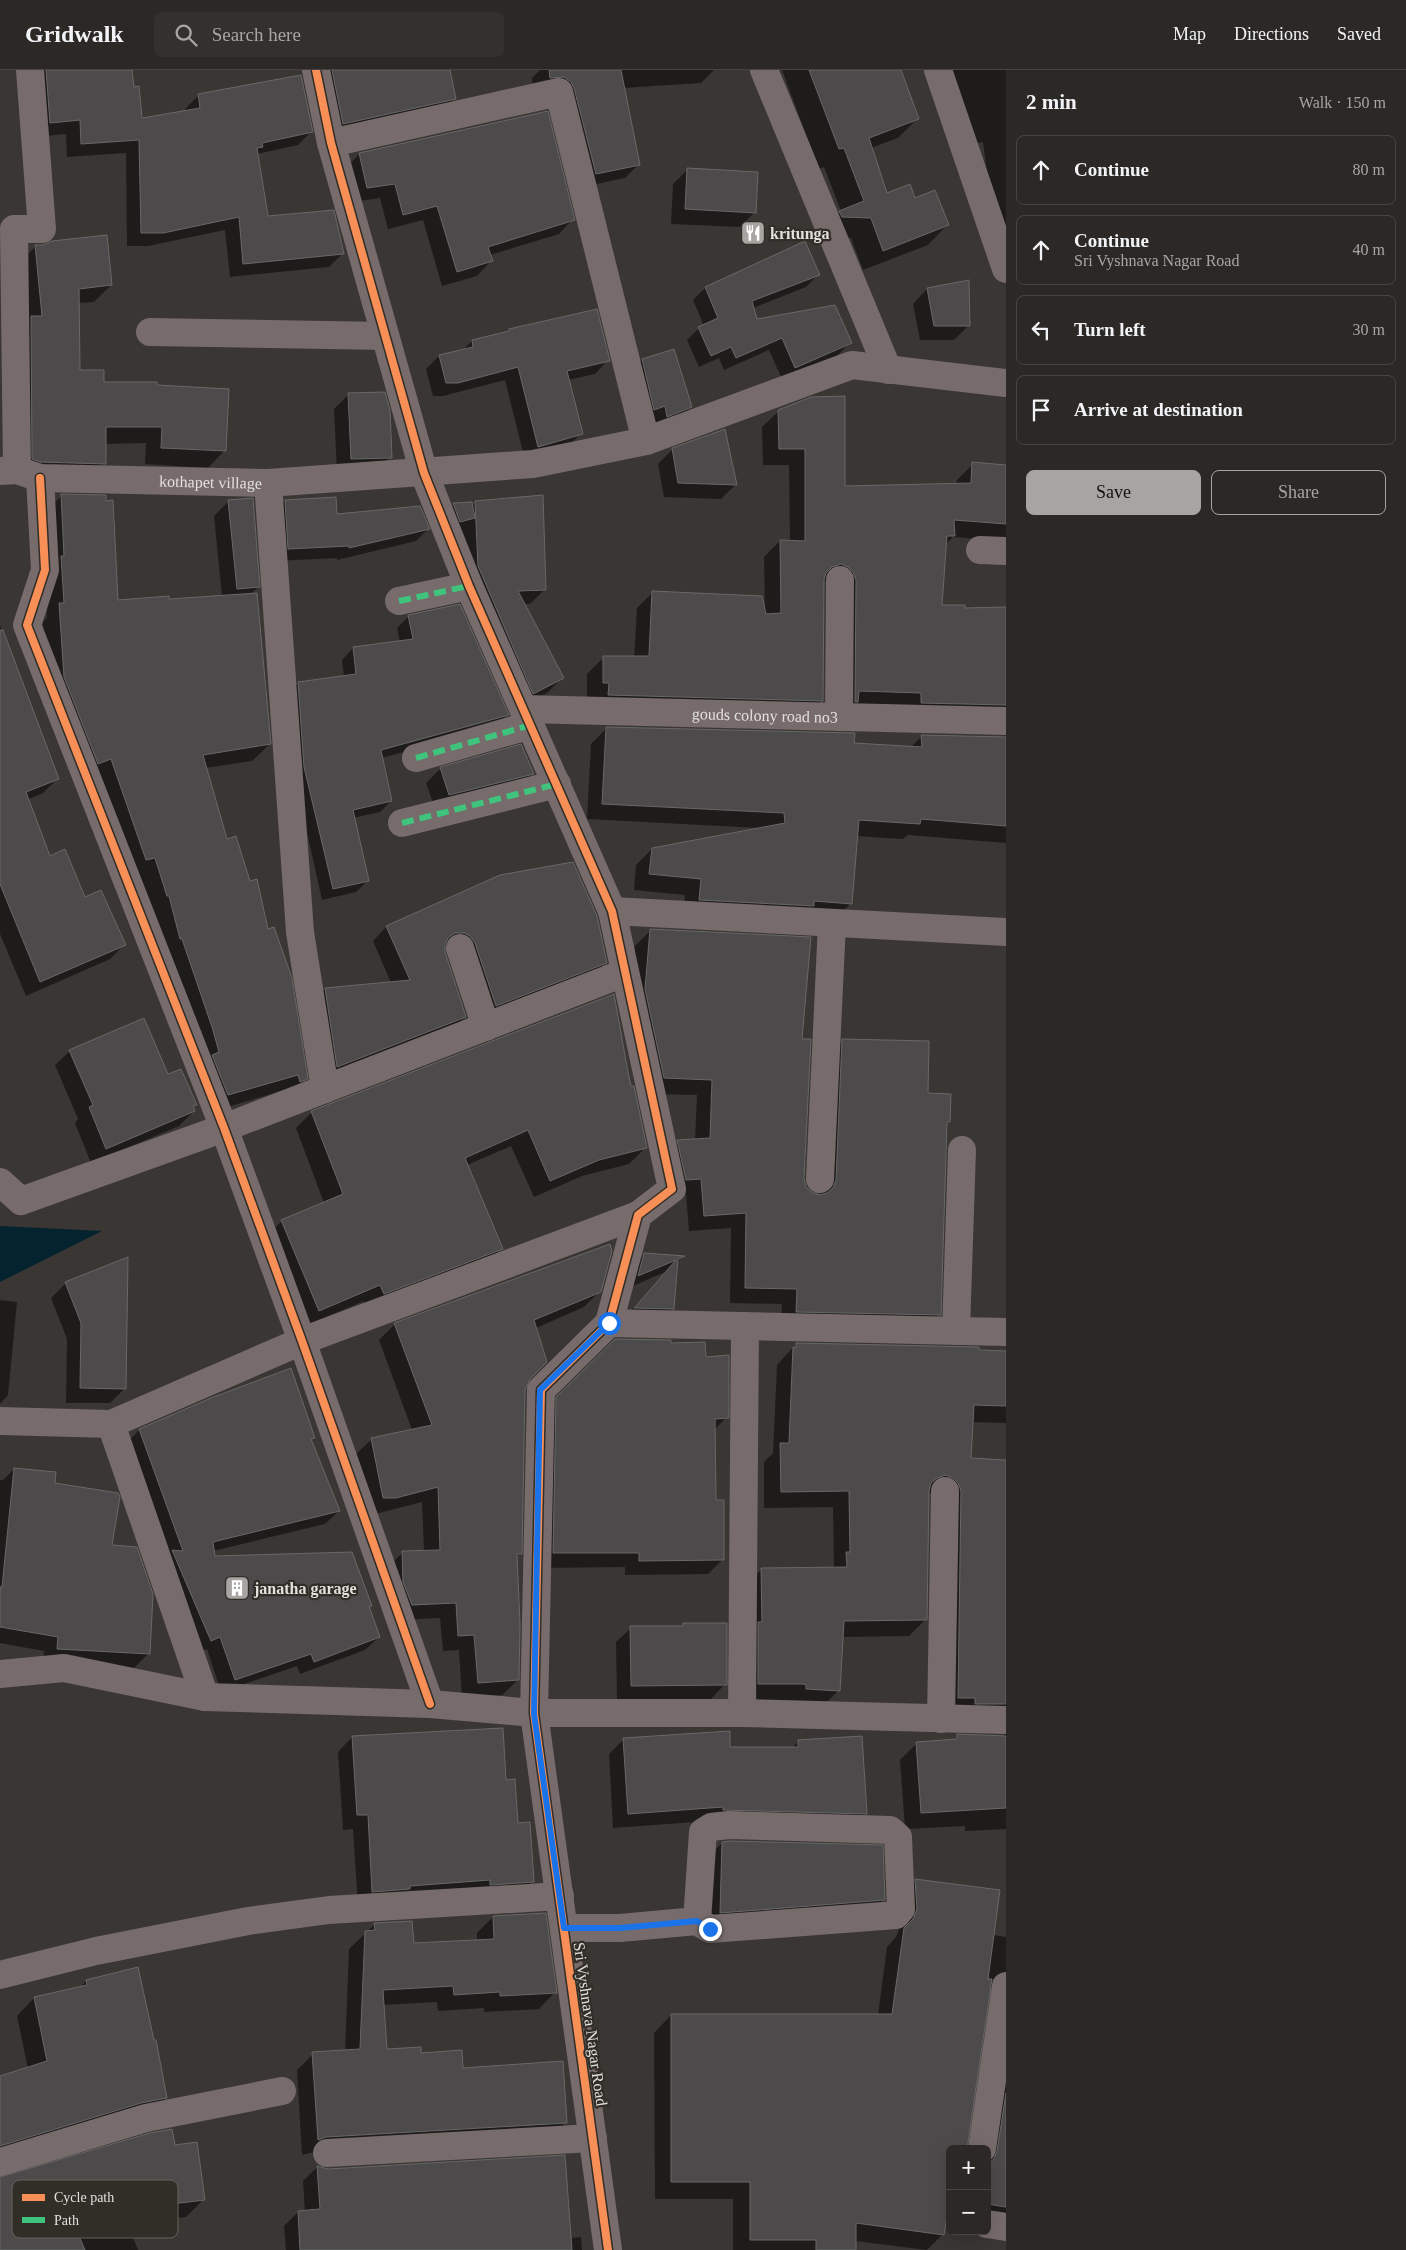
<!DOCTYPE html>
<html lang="en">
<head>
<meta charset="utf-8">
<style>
  :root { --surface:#2b2826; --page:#33302e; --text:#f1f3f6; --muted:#a6a6a7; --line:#474443; --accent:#a7a4a1 }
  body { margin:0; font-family:"Times New Roman",serif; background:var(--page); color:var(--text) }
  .controls { position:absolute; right:15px; bottom:15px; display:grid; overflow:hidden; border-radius:8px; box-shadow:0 5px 20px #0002 }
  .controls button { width:45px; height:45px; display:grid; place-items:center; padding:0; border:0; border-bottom:1px solid var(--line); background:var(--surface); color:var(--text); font:25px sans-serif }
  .stop { position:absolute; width:15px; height:15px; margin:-11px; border:4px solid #1a73e8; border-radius:50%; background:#fff }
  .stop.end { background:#1a73e8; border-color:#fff; box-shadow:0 1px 5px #0008 }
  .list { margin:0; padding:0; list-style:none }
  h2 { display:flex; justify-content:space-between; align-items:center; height:65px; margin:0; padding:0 20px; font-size:21px }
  h2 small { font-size:16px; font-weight:400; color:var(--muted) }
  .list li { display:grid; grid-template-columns:32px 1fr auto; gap:15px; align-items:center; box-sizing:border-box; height:70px; margin:0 10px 10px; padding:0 10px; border:1px solid var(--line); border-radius:8px }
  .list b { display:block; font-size:19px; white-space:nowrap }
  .list p { margin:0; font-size:16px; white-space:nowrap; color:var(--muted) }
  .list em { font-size:16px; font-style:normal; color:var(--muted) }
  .actions { display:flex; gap:10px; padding:15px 20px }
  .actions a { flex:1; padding:11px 0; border:1px solid var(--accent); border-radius:8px; text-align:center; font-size:18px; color:var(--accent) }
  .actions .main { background:var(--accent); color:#111 }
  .icon { flex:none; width:28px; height:28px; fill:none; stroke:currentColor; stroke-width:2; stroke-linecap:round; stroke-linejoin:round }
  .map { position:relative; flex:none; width:1006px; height:2180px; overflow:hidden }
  header { display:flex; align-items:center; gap:30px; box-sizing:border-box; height:70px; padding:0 25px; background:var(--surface); border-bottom:1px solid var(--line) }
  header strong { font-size:24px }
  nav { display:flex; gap:28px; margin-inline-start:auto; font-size:18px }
  .search { width:350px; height:45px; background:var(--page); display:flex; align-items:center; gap:12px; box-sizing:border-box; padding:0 18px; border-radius:8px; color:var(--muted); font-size:19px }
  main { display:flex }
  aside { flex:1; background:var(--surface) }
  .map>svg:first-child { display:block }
  .water { fill:#05232e }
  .shadow { fill:#0007 }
  .building { fill:#4c4a4a; stroke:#696868 }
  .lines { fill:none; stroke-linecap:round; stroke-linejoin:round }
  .minor { stroke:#776b6b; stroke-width:28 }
  .quiet { stroke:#40c37c; stroke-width:6; stroke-dasharray:12 6; stroke-linecap:butt }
  .cycleway-casing { stroke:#312d27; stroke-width:11 }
  .cycleway { stroke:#f78f57; stroke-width:8 }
  .route { stroke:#1a73e8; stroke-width:6 }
  .labels { text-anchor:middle; stroke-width:4.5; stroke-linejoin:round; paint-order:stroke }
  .poi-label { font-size:16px; font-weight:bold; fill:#e2e0dc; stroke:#312d27; text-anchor:start }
  .street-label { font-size:16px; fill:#e2e0dc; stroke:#312d27 }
  .key { fill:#312d27; stroke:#66635d; stroke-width:1 }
  .key-label { font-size:14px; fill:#e2e0dc }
</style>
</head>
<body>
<header>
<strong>Gridwalk</strong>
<div class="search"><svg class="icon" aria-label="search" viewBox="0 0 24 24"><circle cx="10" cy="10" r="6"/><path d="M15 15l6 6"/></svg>Search here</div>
<nav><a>Map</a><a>Directions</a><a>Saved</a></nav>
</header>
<main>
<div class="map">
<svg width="1006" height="2180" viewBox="0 0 1006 2180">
  <rect width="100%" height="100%" fill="#393633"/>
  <!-- water -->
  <path class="water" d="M0 1156 102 1161 0 1212Z"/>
  <!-- shadow -->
  <path class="shadow" d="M27 0H130L141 49 185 42V39L199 25 311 62 298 75 257 84 266 148 343 183 329 197 230 207 225 160 148 176H127L126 83 67 87 66 64 36 67Z
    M321 0H448L454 29 440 43 329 68Z
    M540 0H714L701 13 623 18 639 94 625 108 582 117 550 20 533 22 532 8Z
    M782 0H900L918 48 898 68 871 78 886 124 914 129 947 155 928 175 863 200 851 168 822 166 820 162 841 141 824 97 819 99Z
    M943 0H1006V184L991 135 983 72 969 74 962 28 946 30Z
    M359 84 573 149 559 164 490 185 491 191 477 206 442 216 423 150 388 159 380 128 353 132 345 99Z
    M688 99 755 142 740 157 671 154 673 114Z
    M804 173 818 205 806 217 753 238 756 251 850 272 838 285 782 309 769 280 724 300 719 288 699 297 687 270 699 258 704 256 693 230 705 218Z
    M36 176 111 215 94 232 78 233V302L103 313 156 317 224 381 208 398 145 394 146 373 104 374 105 393 88 410 23 408 19 193Z
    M927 219 969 255 954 270H920L913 234Z
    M509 260 608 290 595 304 568 310 581 363 568 377 525 390 505 310 443 326H433L426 299 439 286 463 280 472 271 507 262Z
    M642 290 691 337 676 352 652 360 628 305Z
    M349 324 390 387 375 402 337 403 334 339Z
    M779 341 844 417 956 415 957 410 973 394 1006 396V471L953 467 946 474 941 536 964 539 1006 538V773L908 765 903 769 856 766 850 834 834 850 683 846 685 825 634 820 636 795 652 779 759 758 587 749 591 674 607 658 910 678 922 666 1006 668 1004 659 851 636 832 512 823 510 822 630 806 646 587 628V604L603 588H634L637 538 653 522 765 540 764 487 780 471 790 472 789 395H763L762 357Z
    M673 379 736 414 721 429 664 427 658 394Z
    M62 425 116 531 222 526 214 446 229 431 258 517 251 524 270 674 252 691 205 698 226 771 249 812 267 860 306 1008 289 1026 283 1028 281 1021 211 1042 47 625 43 552 47 547 45 443Z
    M285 431 336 445 428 459 416 471 337 490V488L276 491 273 444Z
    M471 433V437L475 433 545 519 530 534H524L562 608 547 623 518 637 439 449 453 435Z
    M409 546 507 645 496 656 382 688 391 731 380 742 353 748 367 811 356 822 322 830 306 758 287 625 298 613 344 607 342 590 353 578 400 572 397 558Z
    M0 555 57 709 43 723 27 730 50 787 124 875 110 889 26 926 0 864Z
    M441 698 533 703 518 718 435 739 426 713Z
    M500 806 606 892 592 906 482 949 449 876H443L465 947 451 961 324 1010 312 933 325 919 391 913 373 871 386 857Z
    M651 860 801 970 803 1108 805 1117 811 1123 820 1126 827 986 843 970 927 1024 949 1052 946 1055 940 1244 924 1260 781 1257 782 1234 730 1233 731 1158 689 1161 686 1124 671 1125 662 1087 678 1072 695 1070 697 1025 649 1024 630 936 635 876Z
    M70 981 167 1006 195 1034 192 1037 194 1041 179 1056 91 1093 75 1053 78 1049 55 995Z
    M627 1002 646 1077 629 1094 582 1106 534 1127 511 1076 467 1095 501 1179 485 1195 367 1239 364 1231 302 1257 265 1167 282 1151 324 1133 296 1058 312 1042Z
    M644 1184 682 1187 676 1193 673 1238 658 1253 621 1252 665 1202 624 1220 630 1199Z
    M66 1213 124 1319 110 1333H66L67 1269 51 1228Z
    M600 1221 584 1237 536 1258 529 1309 524 1319 521 1483 516 1487 518 1610 502 1625 462 1629 459 1580 443 1581 440 1548 396 1550 387 1498 403 1482 424 1481 422 1432 379 1443H368L356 1384 372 1369 412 1360 379 1270 395 1254Z
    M0 1230 17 1232 8 1325 0 1334Z
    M616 1270 670 1274 705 1289 727 1347 714 1360 715 1431 723 1489 708 1504 625 1505V1497L539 1498 542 1343Z
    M796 1274 1006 1282V1353L972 1352 970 1390 1006 1391V1759L965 1761V1756L905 1759 900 1690 917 1673 952 1671 958 1666 1005 1667 1003 1660 942 1644 935 1424 928 1422 926 1549 909 1566 842 1567 839 1620 822 1637 741 1631 745 1516 762 1499 832 1498 834 1496 833 1437 764 1438V1392L773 1383 777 1295Z
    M212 1329 313 1367 310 1371 339 1441 325 1454 213 1481 214 1487 351 1483 370 1536 368 1538 379 1567 365 1580 300 1604 297 1596 221 1622 207 1579 197 1583 126 1374 139 1360Z
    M14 1399 54 1414 149 1583 134 1598 43 1594 44 1581 0 1573V1410H3Z
    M684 1554 725 1614 711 1629 617 1630 616 1572 631 1558 681 1557Z
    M352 1667 505 1711 533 1811 518 1826 358 1836 353 1759 343 1760 338 1682Z
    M623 1670 728 1679 792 1678 798 1672 866 1743 851 1758 709 1751 613 1758 609 1684Z
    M722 1773 884 1830 862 1851 699 1864 701 1794Z
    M916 1810 993 1865 1006 1867V2156L987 2153V2079L999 1921 991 1917H989L950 2079V2148L945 2147 943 2164 927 2180 855 2171V2180H733V2129H655L654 1963 671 1945H878L887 1877 896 1867 900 1857 899 1827Z
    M493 1847 555 1922 539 1939 484 1942V1938L438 1941 437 1932 383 1935 386 1980 420 1984 462 1999 566 2052 549 2069 309 2083 302 2085 297 2000 313 1984 345 1981 349 1879 375 1854 413 1875 477 1871V1863Z
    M86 1911 166 2028 148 2045 0 2087V2007L28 1999 17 1946 34 1928 80 1918Z
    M174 2077 204 2129 186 2147 128 2154 138 2180H0V2108Z
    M317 2097 570 2168 581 2167 582 2180H286L284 2156 298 2142H305L303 2111Z"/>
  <!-- building -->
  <path class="building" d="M46 0H132L134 17 139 16 142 48 200 38 198 24 301 5 313 62 262 73 263 77 257 78 268 146 334 140 344 184 243 194 239 147 163 163H141L139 70 81 74 80 50 50 53Z
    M332 0H450L456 29 343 54Z
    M549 0H621L640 95 596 104 574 18 571 12 564 7 550 8Z
    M809 0H901L919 49 869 68 887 123 910 114 915 128 935 120 949 155 883 181 871 148 842 147 839 141 864 131 844 78 839 79Z
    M548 41 575 150 488 177 493 191 457 202 437 136 403 145 395 114 367 118 359 83Z
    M687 98 758 102 756 143 685 139Z
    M107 165 112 215 79 219 80 300H104V312H157V315L229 319 226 381 161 378 162 357H106V394L40 392 32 389 31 246H42L35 175H43L52 171Z
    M805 171 820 205 752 231 757 249 835 235 852 273 795 298 782 268 736 288 731 277 711 286 698 257 718 248 705 217Z
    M969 210 970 256H934L927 218Z
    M597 239 610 291 567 301 583 364 538 377 518 297 458 313H446L439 285 473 277 472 270 509 261V259Z
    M674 279 692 337 667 347 665 336 654 340 642 289Z
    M385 322 390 340 392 388 351 389 348 323Z
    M845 326V416L971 413 972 392 1006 395V454L954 450 955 466H947L942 535H965V538L1006 537V635L921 633V623L859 621 858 632H855L856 510 853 502 848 497 841 494 832 497 826 503 824 510 823 631 608 625 609 613H603V586H649L652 521 762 526 766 544 781 543 780 470 805 471V379H779L778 340 811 327Z
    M725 359 737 415 678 413 672 378Z
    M61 424 106 425V431L113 430 118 530 169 526V529L257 523 271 674 203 685 227 769 236 766 250 811 257 809 268 859 274 857 292 908 308 1009 300 1012 298 1005 228 1025 212 985 219 982 212 957 182 869H180L169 826H167L155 788 146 790 111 689 98 694 64 607 59 533H64L61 486H64Z
    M543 425 546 520 518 521 564 608 533 624 478 496 475 431Z
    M336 427 337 444 420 436 430 459 349 478V476L288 479 285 430Z
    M253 428 260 517 237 519 228 430Z
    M472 432 475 448 460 452 453 433Z
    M460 534 509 645 381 680 392 731 353 740 369 811 333 819 304 697 298 612 356 604 353 577 413 569 408 545Z
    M0 560H3L59 709 26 722 50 786 65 779 85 827 101 820 126 875 40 912 0 814Z
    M606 657 855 663 854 673 922 677 921 665 1006 667V756L921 749 920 754 859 750 852 834 814 831V836L699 830 701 809 649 804 652 778 785 753 784 743 602 734Z
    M521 674 534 704 449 725 440 697Z
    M573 792 597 846 607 893 496 936 475 873 470 866 464 863H455L448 868 445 875V882L466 947 337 997 325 918 410 910 386 856 500 805Z
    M650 859 811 867 802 969H811L804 1108 806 1117 812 1122 819 1125 827 1123 833 1118 836 1110 842 969 929 971 928 1023 951 1024 950 1052H947L941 1245 796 1242 797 1219 745 1218 746 1143 704 1146 701 1109 686 1110 677 1070 710 1068 712 1010 664 1008 645 919Z
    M614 924 628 1002 631 1016H634L647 1078 599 1090 550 1111 528 1060 465 1088 503 1179 384 1224 380 1215 319 1241 281 1150 343 1124 311 1041Z
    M144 948 168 1004 181 999 197 1035 193 1036 195 1041 106 1079 89 1037 93 1035 69 980Z
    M610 1174 612 1181 601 1222 534 1250 547 1292 530 1309 525 1320 522 1484H517L520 1554 519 1610 478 1613 474 1565 458 1566 456 1533 412 1535 403 1512 402 1481 440 1480 438 1417 396 1428H383L371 1368 432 1355 394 1253Z
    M644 1183 685 1186 678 1189 674 1239 634 1238 676 1190 638 1206Z
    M128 1187 126 1319 80 1318 81 1253 65 1212Z
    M615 1269 671 1270V1273L705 1272 706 1287 729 1285V1348L715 1349 716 1430H724V1490L639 1491V1483H553L556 1327Z
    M796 1273 979 1277V1280L1006 1281V1336L974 1335 971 1388 1006 1390V1634H975V1628H958L961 1421 958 1413 953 1408 946 1405 937 1408 931 1413 929 1421 927 1550 844 1551 840 1621 806 1619V1615L803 1614H758V1552H762L761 1498 847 1497 846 1482H850L849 1421 781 1422 780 1373H789L793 1277H796Z
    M291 1298 315 1368 311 1369 340 1441 213 1472 215 1486 352 1482 372 1536H369L380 1567 314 1592 311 1584 235 1610 220 1567 211 1571 172 1480 183 1481 139 1359 211 1328Z
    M14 1398 56 1402 55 1413 118 1423 120 1427 112 1475 137 1477 153 1524 150 1584 57 1579 58 1567 0 1557V1517H2Z
    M683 1553H727V1615L631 1616 630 1556H683Z
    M503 1658 506 1710 515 1709 518 1753 530 1752 534 1812 490 1815V1810L410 1816V1819L372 1822 368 1745H357L352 1666Z
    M730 1661V1677H798V1670L862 1666 867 1744 723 1740V1737L628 1744 623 1668Z
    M957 1664 1006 1666V1738L921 1743 916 1672 957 1669Z
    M730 1771 883 1775 885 1830 720 1843 722 1772Z
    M915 1809 1000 1820 988 1909H992L967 2079H950V2129L944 2165 856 2153V2180H816V2170H750V2112H671V1944H892L904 1858 913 1849 917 1839Z
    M546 1843 557 1923 500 1926V1922L454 1925 453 1916 383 1920 387 1979 421 1977V1983L462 1980 463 1998 563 1991 567 2053 326 2067 318 2070 312 1982 360 1979 365 1861 375 1860 374 1853 412 1851 414 1873 494 1869 493 1846Z
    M138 1897 154 1970H156L167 2028 141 2033 0 2076V2006L47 1991 34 1927 87 1915 86 1910Z
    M1006 2023V2137L987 2134V2094L994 2089 997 2081Z
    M172 2059 175 2075 197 2072 205 2130 154 2136 75 2157 85 2180H0V2107L150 2063Z
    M565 2085 572 2180H300L298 2141 320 2139 317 2096 328 2099Z"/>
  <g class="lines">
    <!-- minor -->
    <g class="minor">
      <path d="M316 0 331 73 424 403 469 516 612 841 672 1119 638 1145 609 1253 541 1320 534 1643 608 2180"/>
      <path d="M764 0 888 300"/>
      <path d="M938 0 1006 199"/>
      <path d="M331 73 559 22 646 371"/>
      <path d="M150 262 385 266"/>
      <path d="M17 400 14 159H42L30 0"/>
      <path id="s1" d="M0 401 17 400 40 408 268 413 533 394 646 371 852 295 1006 313"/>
      <path d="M40 408 45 500 27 555 224 1058 302 1271 430 1634"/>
      <path d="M268 413 300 862 325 1019"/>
      <path d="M980 480 1006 481"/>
      <path d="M399 531 469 516"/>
      <path id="s2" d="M524 639 1006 651"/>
      <path d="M839 647 840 510"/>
      <path d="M416 688 531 655"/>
      <path d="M402 753 557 714"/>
      <path d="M612 841 1006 862"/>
      <path d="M460 878 486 957"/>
      <path d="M820 1109 832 853"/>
      <path d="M0 1112 21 1131 224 1058 624 903"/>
      <path d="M609 1253 1006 1262"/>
      <path d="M956 1261 962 1080"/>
      <path d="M0 1351 111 1354 302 1271 638 1145"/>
      <path d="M111 1354 205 1627"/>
      <path d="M0 1604 64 1598 205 1627 430 1634 534 1643H742L1006 1650"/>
      <path d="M742 1643 745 1256"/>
      <path d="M941 1649 945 1421"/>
      <path d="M564 1858H620L697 1851 710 1859 896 1845 901 1839 898 1767 890 1760 729 1755 711 1757 703 1762 697 1851"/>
      <path d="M0 1905 96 1881 248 1851 329 1840 560 1826"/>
      <path d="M982 2079 1006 1916"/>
      <path d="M327 2083 593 2068"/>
      <path d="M0 2092 146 2048 282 2021"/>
      <path d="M987 2154 1006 2157"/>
    </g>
    <!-- quiet -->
    <path class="quiet" d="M399 531 469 516
      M416 688 531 655
      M402 753 557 714"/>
    <defs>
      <path id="cycleway" d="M316 0 331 73 424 403 469 516 612 841 672 1119 638 1145 609 1253 541 1320 534 1643 608 2180
        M40 408 45 500 27 555 224 1058 302 1271 430 1634"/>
    </defs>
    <!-- cycleway casing -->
    <use href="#cycleway" class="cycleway-casing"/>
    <!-- cycleway -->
    <use href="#cycleway" class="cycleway"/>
  </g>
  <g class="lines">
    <!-- route -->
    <path class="route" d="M609 1253 540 1320 534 1644 564 1858H620L697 1851 710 1859"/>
  </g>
  <!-- icons -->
  <defs>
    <symbol id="restaurant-square" viewBox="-11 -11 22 22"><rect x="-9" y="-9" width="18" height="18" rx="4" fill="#a7a4a1" stroke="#312d27"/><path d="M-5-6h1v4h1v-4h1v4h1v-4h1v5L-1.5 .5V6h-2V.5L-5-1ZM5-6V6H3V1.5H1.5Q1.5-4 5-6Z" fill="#fff"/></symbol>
    <symbol id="building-square" viewBox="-11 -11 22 22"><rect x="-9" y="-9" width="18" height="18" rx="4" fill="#a7a4a1" stroke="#312d27"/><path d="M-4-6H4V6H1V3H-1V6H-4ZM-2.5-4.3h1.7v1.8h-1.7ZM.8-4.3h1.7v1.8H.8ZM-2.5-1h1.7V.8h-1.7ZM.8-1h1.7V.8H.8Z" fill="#fff"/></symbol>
  </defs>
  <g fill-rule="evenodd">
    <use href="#restaurant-square" x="739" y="149" width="28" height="28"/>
    <use href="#building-square" x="223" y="1504" width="28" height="28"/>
  </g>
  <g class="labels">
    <!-- poi labels -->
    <g class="poi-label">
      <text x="770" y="169">kritunga</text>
      <text x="254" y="1524">janatha garage</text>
    </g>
    <!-- street labels -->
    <g class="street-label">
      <text dy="6" stroke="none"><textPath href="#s1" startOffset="212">kothapet village</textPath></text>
      <text dy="6" stroke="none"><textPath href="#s2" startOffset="241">gouds colony road no3</textPath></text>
      <text transform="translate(591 1954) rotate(82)" y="6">Sri Vyshnava Nagar Road</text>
    </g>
  </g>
  <!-- legend -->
  <rect x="12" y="2110" width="166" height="58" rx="8" class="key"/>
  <rect x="22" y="2124" width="23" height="7" fill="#f78f57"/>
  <rect x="22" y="2147" width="23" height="6" fill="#40c37c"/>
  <g class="key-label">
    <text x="54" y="2132">Cycle path</text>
    <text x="54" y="2155">Path</text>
  </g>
</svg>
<div class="controls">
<button>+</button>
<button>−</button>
</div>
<div class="stop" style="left:609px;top:1253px"></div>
<div class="stop end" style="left:710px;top:1859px"></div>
</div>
<aside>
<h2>2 min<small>Walk · 150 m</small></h2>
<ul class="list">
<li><svg class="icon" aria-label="ahead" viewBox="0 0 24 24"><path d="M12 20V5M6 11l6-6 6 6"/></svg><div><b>Continue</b></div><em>80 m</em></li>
<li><svg class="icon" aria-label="ahead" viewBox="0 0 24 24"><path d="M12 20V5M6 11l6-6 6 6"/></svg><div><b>Continue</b><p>Sri Vyshnava Nagar Road</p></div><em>40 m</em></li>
<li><svg class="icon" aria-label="left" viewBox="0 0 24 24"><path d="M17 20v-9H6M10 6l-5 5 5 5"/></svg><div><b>Turn left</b></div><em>30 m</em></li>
<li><svg class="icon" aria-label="arrive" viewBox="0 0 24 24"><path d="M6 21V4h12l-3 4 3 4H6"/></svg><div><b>Arrive at destination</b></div></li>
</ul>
<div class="actions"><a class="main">Save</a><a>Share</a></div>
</aside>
</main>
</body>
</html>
